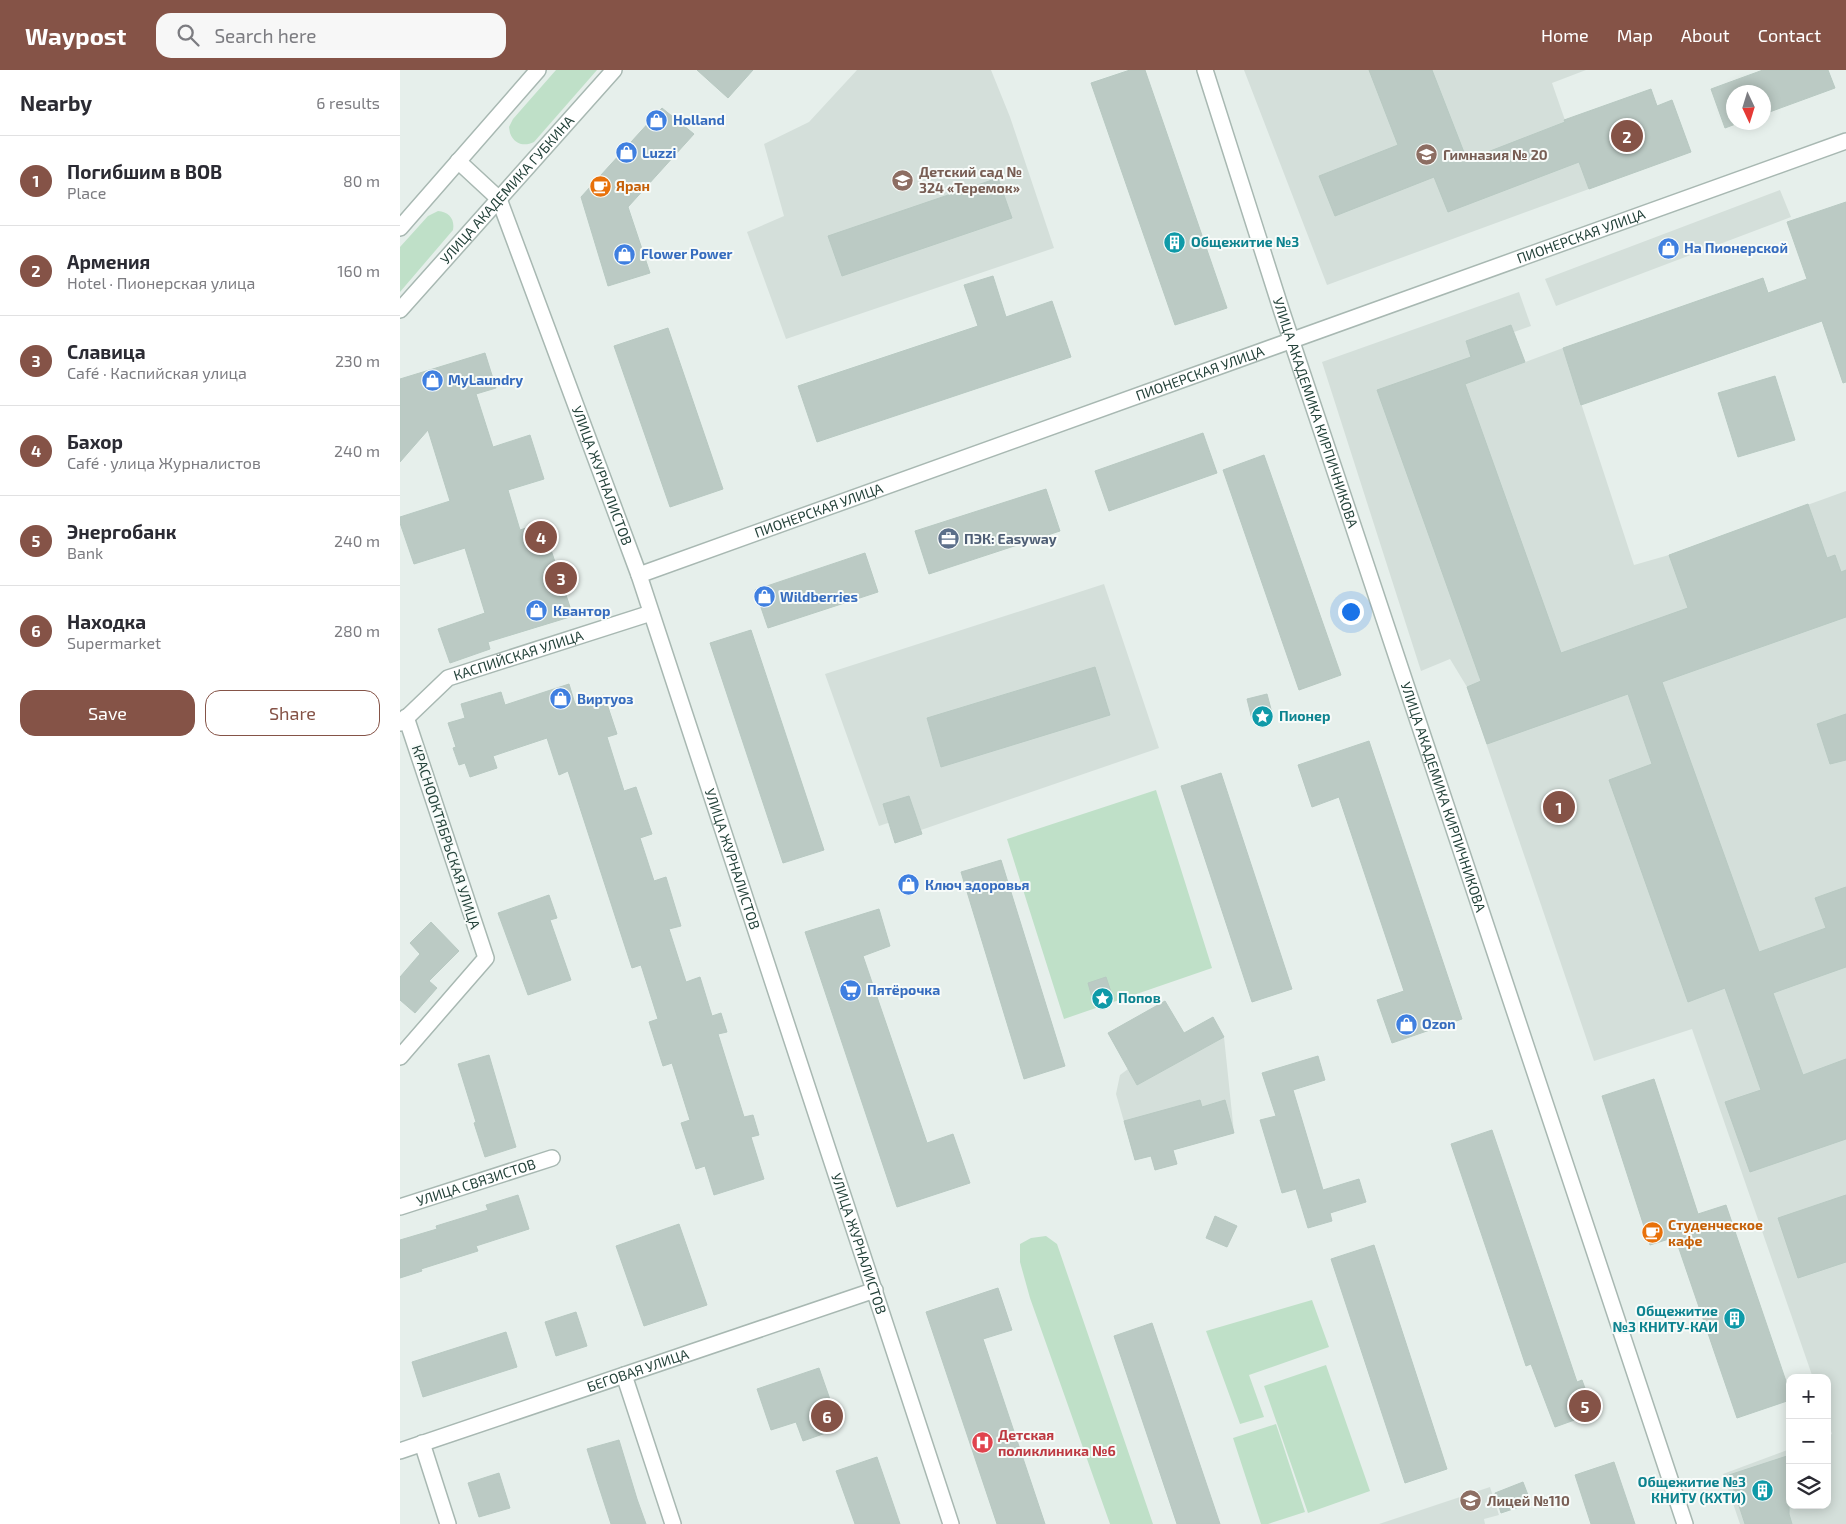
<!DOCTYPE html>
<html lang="en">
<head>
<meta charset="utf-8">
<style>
  :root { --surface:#fff; --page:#f7f7f7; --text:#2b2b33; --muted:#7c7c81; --line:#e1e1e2; --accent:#855347 }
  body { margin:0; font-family:"Exo 2",sans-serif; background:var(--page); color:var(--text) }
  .controls { position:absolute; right:15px; bottom:15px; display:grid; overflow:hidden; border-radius:10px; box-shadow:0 2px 12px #0003 }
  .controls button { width:45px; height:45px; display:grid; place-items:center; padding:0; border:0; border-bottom:1px solid var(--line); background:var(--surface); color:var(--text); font:25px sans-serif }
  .compass { position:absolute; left:1326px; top:15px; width:45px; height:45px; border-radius:50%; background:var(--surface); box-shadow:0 2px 12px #0003; rotate:176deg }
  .you { position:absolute; left:950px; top:541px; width:18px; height:18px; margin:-12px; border:4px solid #fff; border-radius:50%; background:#1a73e8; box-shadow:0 0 0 8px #1a73e833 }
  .badge { display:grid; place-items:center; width:32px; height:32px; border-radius:50%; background:var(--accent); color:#fff; font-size:16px; font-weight:700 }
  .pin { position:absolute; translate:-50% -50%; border:2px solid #fff; box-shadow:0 1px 5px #0006 }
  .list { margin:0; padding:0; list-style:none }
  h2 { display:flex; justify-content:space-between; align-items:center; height:65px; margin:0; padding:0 20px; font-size:21px }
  h2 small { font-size:16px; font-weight:400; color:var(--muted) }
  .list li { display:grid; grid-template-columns:32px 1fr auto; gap:15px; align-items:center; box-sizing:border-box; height:90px; padding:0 20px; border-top:1px solid var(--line) }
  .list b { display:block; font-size:19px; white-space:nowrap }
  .list p { margin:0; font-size:16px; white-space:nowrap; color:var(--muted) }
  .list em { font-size:16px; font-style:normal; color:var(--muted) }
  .actions { display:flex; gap:10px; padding:15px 20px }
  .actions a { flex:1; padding:11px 0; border:1px solid var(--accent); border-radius:15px; text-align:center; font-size:18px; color:var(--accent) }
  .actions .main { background:var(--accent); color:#fff }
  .icon { flex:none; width:28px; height:28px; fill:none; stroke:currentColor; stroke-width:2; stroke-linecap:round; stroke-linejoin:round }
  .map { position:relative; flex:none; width:1446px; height:1454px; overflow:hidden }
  header { display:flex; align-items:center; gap:30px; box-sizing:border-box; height:70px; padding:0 25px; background:var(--accent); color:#fff }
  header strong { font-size:24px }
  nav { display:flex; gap:28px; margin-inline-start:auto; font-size:18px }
  .search { width:350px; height:45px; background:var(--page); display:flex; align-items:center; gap:12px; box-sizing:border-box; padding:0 18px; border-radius:15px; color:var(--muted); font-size:19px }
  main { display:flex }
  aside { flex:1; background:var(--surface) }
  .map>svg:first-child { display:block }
  .built { fill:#d4dfda }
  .green { fill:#bfe0c8 }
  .building { fill:#bbcac4; stroke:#b8c9c2 }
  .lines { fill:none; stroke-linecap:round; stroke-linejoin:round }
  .minor-casing { stroke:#a8b8b2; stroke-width:18 }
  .tertiary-casing { stroke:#a8b8b2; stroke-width:18 }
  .minor { stroke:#fff; stroke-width:15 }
  .tertiary { stroke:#fff; stroke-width:15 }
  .labels { text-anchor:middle; stroke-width:4; stroke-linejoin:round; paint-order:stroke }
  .shop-label { font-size:14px; font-weight:bold; fill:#366cbe; stroke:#f7fbf9; text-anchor:start }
  .education-label { font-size:14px; font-weight:bold; fill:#785e54; stroke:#f7fbf9; text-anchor:start }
  .food-label { font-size:14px; font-weight:bold; fill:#c56008; stroke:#f7fbf9; text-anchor:start }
  .street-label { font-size:14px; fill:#24423a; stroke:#f7fbf9 }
  .culture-label { font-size:14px; font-weight:bold; fill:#0d838f; stroke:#f7fbf9; text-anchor:start }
  .service-label { font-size:14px; font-weight:bold; fill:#4e5e75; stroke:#f7fbf9; text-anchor:start }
  .health-label { font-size:14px; font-weight:bold; fill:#be3a42; stroke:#f7fbf9; text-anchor:start }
</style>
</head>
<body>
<header>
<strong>Waypost</strong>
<div class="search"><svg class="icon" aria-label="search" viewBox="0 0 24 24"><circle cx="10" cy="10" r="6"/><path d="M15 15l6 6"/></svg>Search here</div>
<nav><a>Home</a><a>Map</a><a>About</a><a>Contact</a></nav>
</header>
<main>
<aside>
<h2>Nearby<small>6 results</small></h2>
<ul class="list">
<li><span class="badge">1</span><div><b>Погибшим в ВОВ</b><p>Place</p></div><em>80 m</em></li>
<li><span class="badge">2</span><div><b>Армения</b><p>Hotel · Пионерская улица</p></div><em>160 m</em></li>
<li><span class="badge">3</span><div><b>Славица</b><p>Café · Каспийская улица</p></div><em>230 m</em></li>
<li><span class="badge">4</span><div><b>Бахор</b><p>Café · улица Журналистов</p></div><em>240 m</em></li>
<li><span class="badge">5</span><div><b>Энергобанк</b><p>Bank</p></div><em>240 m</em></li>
<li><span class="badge">6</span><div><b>Находка</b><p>Supermarket</p></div><em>280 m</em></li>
</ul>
<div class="actions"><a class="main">Save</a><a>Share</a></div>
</aside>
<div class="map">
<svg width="1446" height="1454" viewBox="0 0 1446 1454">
  <rect width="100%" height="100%" fill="#e6efeb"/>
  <!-- built -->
  <path class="built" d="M457 0H591L610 47 654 178 386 269 347 162 384 146 364 74 409 52Z
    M844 0H1186L1152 13 1189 119 927 215Z
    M1380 120 1391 147 1156 236 1145 209Z
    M1119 222 1131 256 1114 262 1111 255 1066 271 1079 309 1163 278 1234 495 1269 485 1446 421V1454H1340L1323 1404 1390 1379V1435H1427V1366L1432 1364 1427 1350V1308H1413L1292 959 1194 991 1067 617 1050 589 1021 601 922 292Z
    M704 514 759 678 521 760 515 744 479 756 425 604Z
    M824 967 834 1063 773 1080 777 1094 755 1100 751 1086 735 1090 716 1024 720 1005 728 999 737 1015Z
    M1090 1417 1099 1445 1084 1449 1085 1454H979Z"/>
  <!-- green -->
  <path class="green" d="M156 0H197L134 72C124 77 114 74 110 63L109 57 113 49Z
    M38 141C49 142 55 149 53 160L0 222V177L28 146Z
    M756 720 812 898 664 949 607 769Z
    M646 1166 657 1174 753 1454H710L630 1228 620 1192V1174L631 1168Z
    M912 1230 929 1277 849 1305 864 1347 840 1354 806 1261Z
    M926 1295 970 1421 908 1443 864 1316Z
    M876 1354 905 1442 868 1454H861L833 1368Z"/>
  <!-- building -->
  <path class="building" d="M297 0H353L328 28Z
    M730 0H745L827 238 775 255 691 13Z
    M969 0H1032L1067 90 1165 52 1164 50 1251 19 1257 36 1272 30 1291 82 1189 119 1179 92 1048 142 1034 107 935 146 919 106 998 75Z
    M1363 0H1428L1435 18 1364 44V22H1334V52H1341L1325 58 1311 19Z
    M262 38 294 64 228 137 250 203 208 216 181 127Z
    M598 108 612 148 442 206 428 166Z
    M1446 132V312L1443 313 1422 251 1181 335 1163 278 1363 208 1368 223 1407 209 1387 152Z
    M593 206 606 247 652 231 671 287 417 372 398 316 578 256 564 215Z
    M1111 255 1125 292 1065 314 1161 583 1288 538 1269 485 1408 434 1427 488 1435 485 1441 502 1446 500V547L1262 612 1359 882 1426 858 1415 828 1446 817V897L1373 923 1403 1005 1446 989V1069L1350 1102 1325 1032 1361 1020 1325 918 1288 932 1209 710 1252 694 1228 624 1087 674 1067 617 1081 611 977 320 1071 287 1066 271Z
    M268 258 323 419 270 437 214 276Z
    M85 283 96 318 76 324 93 377 130 365 144 409 108 420 120 460 142 453 173 546 88 572 90 579 50 593 38 559 85 543 65 478 14 494 0 453V447L50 431 28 360 0 392V309Z
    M1375 306 1395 370 1338 387 1318 323Z
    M803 363 817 403 709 441 695 401Z
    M864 385 941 605 899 620 823 400Z
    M646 419 660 461 529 504 515 461Z
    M465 483 478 522 368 558 355 520Z
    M351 560 424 780 383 793 310 573Z
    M695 597 710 645 541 697 527 648Z
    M169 614 175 634 204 625 217 664 207 667 224 721 236 717 252 764 240 768 254 811 266 807 281 856 269 859 286 912 300 907 312 946 321 943 327 962 318 964 344 1047 353 1045 359 1065 351 1067 364 1109 314 1125 305 1096 296 1099 281 1053 290 1050 272 993 263 996 249 952 258 949 241 895 232 898 168 701 159 705 147 668 93 686 97 698 70 707 65 693 59 695 53 678 56 677 48 653 65 648 61 634 101 622 105 635Z
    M867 624 872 643 852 649 847 629Z
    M1446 644V690L1430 694 1417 654Z
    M969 671 1062 949 992 973 977 930 1004 921 939 727 912 737 898 695Z
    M821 703 892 919 852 932 781 716Z
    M509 726 522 764 495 773 483 734Z
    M601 790 665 996 624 1009 561 802Z
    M149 825 157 848 150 850 171 910 128 925 98 843Z
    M479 839 490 876 463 886 527 1073 553 1064 570 1113 497 1137 405 862Z
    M31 852 59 881 29 911 37 918 15 943 0 930V907L20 884 10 873Z
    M706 907 712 925 693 931 688 913Z
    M765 931 784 963 813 947 824 967 737 1015 708 963Z
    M89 985 116 1077 85 1087 74 1053 76 1052 58 994Z
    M918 986 925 1010 893 1020 923 1120 959 1109 966 1132 930 1143 932 1151 908 1158 896 1119 882 1123 860 1050 876 1046 862 1003Z
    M1254 1009 1298 1144 1326 1135 1390 1323V1330L1337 1348 1275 1167 1250 1175 1202 1026Z
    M800 1030 802 1037 825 1030 834 1063 773 1080 777 1094 755 1100 751 1086 735 1090 724 1051Z
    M1092 1060 1177 1312 1182 1310 1194 1343 1155 1357 1131 1294 1126 1296 1051 1074Z
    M118 1125 129 1159 76 1176 78 1181 21 1199 22 1201 0 1208V1170L37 1159 36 1156 88 1140 86 1135Z
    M1446 1125V1192L1398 1208 1378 1148Z
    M815 1146 837 1156 827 1177 806 1168Z
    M279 1154 307 1235 244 1256 216 1176Z
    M974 1175 1047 1399 1005 1413 931 1189Z
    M598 1218 612 1260 583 1269 645 1454H597L526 1242Z
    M176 1242 187 1276 156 1286 145 1252Z
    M752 1253 820 1454H777L760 1403 714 1266Z
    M106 1262 117 1297 23 1327 12 1292Z
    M419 1298 440 1358 403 1371 396 1352 371 1360 357 1319Z
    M219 1370 237 1429 246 1454H211L198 1414 187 1379Z
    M1390 1385 1389 1444 1392 1454H1345L1329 1405Z
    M477 1387 500 1454H455L436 1401Z
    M1214 1392 1235 1454H1191L1175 1405Z
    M99 1403 110 1438 79 1447 68 1413Z
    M1123 1412 1131 1433 1101 1443 1095 1423Z"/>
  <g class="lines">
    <defs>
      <g id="minor">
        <path id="s1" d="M239 505 1446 71"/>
        <path id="s2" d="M1 653 48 608 251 543"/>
        <path d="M0 987 86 888 6 647"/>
        <path id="s3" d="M0 1137 152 1088"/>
        <path d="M224 1305 273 1454"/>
        <path d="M22 1373 48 1454"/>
        <path id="s4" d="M0 1381 475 1220"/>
      </g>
      <g id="tertiary">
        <path id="s5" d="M805 0 882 242 1285 1454"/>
        <path id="s6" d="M58 91 99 129 239 505 551 1454"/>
        <path d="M0 158 138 0"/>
        <path id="s7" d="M0 240 214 0"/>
      </g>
    </defs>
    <!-- minor casing -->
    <use href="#minor" class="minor-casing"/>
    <!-- tertiary casing -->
    <use href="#tertiary" class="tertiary-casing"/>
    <!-- minor -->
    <use href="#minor" class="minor"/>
    <!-- tertiary -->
    <use href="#tertiary" class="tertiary"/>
  </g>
  <!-- icons -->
  <defs>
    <symbol id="shop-disc" viewBox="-11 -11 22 22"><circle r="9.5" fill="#3f7fe0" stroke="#f7fbf9"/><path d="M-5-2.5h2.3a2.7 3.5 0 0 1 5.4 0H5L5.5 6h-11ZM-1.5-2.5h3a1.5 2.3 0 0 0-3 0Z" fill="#fff"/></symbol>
    <symbol id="school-disc" viewBox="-11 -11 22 22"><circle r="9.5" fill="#8d6e63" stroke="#f7fbf9"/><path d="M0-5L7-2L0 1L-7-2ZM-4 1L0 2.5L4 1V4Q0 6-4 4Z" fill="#fff"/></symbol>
    <symbol id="cafe-disc" viewBox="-11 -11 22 22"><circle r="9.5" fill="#e8710a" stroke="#f7fbf9"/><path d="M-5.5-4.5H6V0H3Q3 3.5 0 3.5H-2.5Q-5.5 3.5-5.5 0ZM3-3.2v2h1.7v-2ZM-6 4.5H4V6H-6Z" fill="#fff"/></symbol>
    <symbol id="building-disc" viewBox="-11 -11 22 22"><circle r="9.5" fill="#0f9aa8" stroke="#f7fbf9"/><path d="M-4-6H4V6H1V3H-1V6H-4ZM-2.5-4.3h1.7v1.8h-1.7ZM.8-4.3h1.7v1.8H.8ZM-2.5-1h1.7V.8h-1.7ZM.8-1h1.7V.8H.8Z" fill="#fff"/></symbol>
    <symbol id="office-disc" viewBox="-11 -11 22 22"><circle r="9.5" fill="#5c6f8a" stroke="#f7fbf9"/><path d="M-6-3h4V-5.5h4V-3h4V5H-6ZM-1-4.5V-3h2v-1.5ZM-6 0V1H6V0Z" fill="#fff"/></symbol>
    <symbol id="sight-disc" viewBox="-11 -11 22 22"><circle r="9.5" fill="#0f9aa8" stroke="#f7fbf9"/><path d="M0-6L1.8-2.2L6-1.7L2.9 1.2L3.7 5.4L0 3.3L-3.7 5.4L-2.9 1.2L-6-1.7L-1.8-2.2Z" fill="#fff"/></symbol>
    <symbol id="supermarket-disc" viewBox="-11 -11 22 22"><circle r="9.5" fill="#3f7fe0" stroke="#f7fbf9"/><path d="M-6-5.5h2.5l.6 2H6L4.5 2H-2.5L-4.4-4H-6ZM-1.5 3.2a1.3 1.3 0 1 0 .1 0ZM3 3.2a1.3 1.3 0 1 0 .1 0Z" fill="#fff"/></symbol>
    <symbol id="hospital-disc" viewBox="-11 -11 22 22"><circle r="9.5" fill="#e0444e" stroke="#f7fbf9"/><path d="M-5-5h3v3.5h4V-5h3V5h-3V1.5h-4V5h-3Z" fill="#fff"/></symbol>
  </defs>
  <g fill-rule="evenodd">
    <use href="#shop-disc" x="244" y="38" width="25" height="25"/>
    <use href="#shop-disc" x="214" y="70" width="25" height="25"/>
    <use href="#school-disc" x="1014" y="72" width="25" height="25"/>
    <use href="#school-disc" x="490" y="98" width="25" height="25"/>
    <use href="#cafe-disc" x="188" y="104" width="25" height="25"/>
    <use href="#building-disc" x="762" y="160" width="25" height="25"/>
    <use href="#shop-disc" x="1256" y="166" width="25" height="25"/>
    <use href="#shop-disc" x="212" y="172" width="25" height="25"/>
    <use href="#shop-disc" x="20" y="298" width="25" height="25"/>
    <use href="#office-disc" x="536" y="456" width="25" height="25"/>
    <use href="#shop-disc" x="352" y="514" width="25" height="25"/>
    <use href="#shop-disc" x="124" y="528" width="25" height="25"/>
    <use href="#shop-disc" x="148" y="616" width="25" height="25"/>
    <use href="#sight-disc" x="850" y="634" width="25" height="25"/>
    <use href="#shop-disc" x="496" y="802" width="25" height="25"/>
    <use href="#supermarket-disc" x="438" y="908" width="25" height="25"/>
    <use href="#sight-disc" x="690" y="916" width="25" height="25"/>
    <use href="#shop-disc" x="994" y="942" width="25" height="25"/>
    <use href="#cafe-disc" x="1240" y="1150" width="25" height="25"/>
    <use href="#building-disc" x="1322" y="1236" width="25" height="25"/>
    <use href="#hospital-disc" x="570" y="1360" width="25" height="25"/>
    <use href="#building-disc" x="1350" y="1408" width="25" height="25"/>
    <use href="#school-disc" x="1058" y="1418" width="25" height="25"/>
  </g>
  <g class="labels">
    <!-- shop labels -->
    <g class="shop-label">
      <text x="273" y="55">Holland</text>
      <text x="242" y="88">Luzzi</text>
      <text x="1284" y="183">На Пионерской</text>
      <text x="241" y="189">Flower Power</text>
      <text x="48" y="315">MyLaundry</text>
      <text x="380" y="532">Wildberries</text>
      <text x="153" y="546">Квантор</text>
      <text x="177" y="634">Виртуоз</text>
      <text x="525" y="820">Ключ здоровья</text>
      <text x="467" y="925">Пятёрочка</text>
      <text x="1022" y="959">Ozon</text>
    </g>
    <!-- education labels -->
    <g class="education-label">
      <text x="1043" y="90">Гимназия № 20</text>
      <text x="519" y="107">Детский сад №<tspan x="519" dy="16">324 «Теремок»</tspan></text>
      <text x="1087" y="1436">Лицей №110</text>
    </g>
    <!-- food labels -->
    <g class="food-label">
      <text x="216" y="121">Яран</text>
      <text x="1268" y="1160">Студенческое<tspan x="1268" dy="16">кафе</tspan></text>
    </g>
    <!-- street labels -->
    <g class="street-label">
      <text dy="5" stroke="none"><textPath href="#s7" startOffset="161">УЛИЦА АКАДЕМИКА ГУБКИНА</textPath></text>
      <text dy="5" stroke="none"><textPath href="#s1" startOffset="1001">ПИОНЕРСКАЯ УЛИЦА</textPath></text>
      <text dy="5" stroke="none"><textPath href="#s1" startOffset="596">ПИОНЕРСКАЯ УЛИЦА</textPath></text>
      <text dy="5" stroke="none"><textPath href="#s5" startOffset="360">УЛИЦА АКАДЕМИКА КИРПИЧНИКОВА</textPath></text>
      <text dy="5" stroke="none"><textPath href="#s6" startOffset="351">УЛИЦА ЖУРНАЛИСТОВ</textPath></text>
      <text dy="5" stroke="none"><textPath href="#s1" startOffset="191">ПИОНЕРСКАЯ УЛИЦА</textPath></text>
      <text dy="5" stroke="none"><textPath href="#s2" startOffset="139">КАСПИЙСКАЯ УЛИЦА</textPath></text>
      <text dy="5" stroke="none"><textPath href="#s5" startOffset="765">УЛИЦА АКАДЕМИКА КИРПИЧНИКОВА</textPath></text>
      <text transform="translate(46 767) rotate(72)" y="5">КРАСНООКТЯБРЬСКАЯ УЛИЦА</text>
      <text dy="5" stroke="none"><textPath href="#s6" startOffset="756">УЛИЦА ЖУРНАЛИСТОВ</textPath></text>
      <text dy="5" stroke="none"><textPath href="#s3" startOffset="80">УЛИЦА СВЯЗИСТОВ</textPath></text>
      <text dy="5" stroke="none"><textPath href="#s6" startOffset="1161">УЛИЦА ЖУРНАЛИСТОВ</textPath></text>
      <text dy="5" stroke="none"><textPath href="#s4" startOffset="251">БЕГОВАЯ УЛИЦА</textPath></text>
    </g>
    <!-- culture labels -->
    <g class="culture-label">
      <text x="791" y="177">Общежитие №3</text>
      <text x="879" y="651">Пионер</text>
      <text x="718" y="933">Попов</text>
      <text x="1318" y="1246" text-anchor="end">Общежитие<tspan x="1318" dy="16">№3 КНИТУ-КАИ</tspan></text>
      <text x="1346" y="1417" text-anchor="end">Общежитие №3<tspan x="1346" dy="16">КНИТУ (КХТИ)</tspan></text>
    </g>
    <!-- service labels -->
    <g class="service-label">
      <text x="564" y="474">ПЭК: Easyway</text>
    </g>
    <!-- health labels -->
    <g class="health-label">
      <text x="598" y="1370">Детская<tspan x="598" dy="16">поликлиника №6</tspan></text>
    </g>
  </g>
</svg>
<div class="controls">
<button>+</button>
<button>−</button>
<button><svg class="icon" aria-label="layers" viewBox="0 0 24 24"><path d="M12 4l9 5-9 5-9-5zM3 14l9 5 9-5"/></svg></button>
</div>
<svg class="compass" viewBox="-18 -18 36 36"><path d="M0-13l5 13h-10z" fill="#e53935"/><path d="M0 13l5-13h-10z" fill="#7c7c81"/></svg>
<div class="you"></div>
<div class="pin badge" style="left:1159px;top:737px">1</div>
<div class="pin badge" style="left:1227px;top:66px">2</div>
<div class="pin badge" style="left:161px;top:508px">3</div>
<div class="pin badge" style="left:141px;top:467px">4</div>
<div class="pin badge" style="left:1185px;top:1336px">5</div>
<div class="pin badge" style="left:427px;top:1346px">6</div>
</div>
</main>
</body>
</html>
